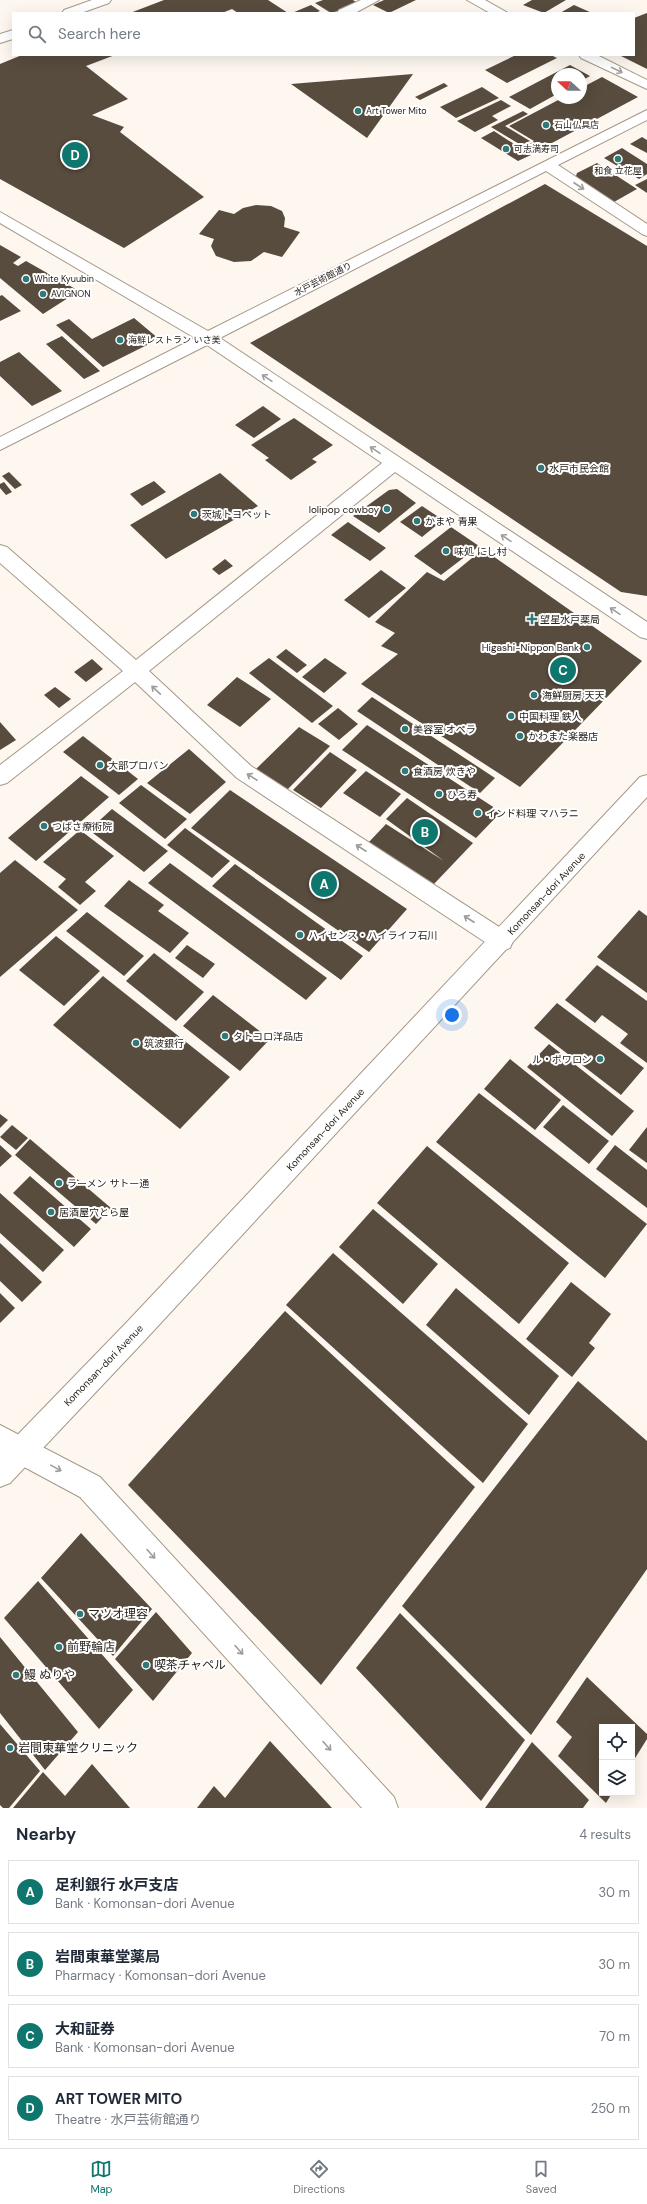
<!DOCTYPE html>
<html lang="en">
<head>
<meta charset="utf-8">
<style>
  :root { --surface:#fff; --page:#f6f6f7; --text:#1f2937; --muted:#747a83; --line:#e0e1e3; --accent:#0f766e }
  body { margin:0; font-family:"DM Sans","Noto Sans JP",sans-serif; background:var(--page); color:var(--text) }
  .controls { position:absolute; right:12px; bottom:12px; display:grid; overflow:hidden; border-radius:0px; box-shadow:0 4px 16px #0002 }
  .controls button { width:36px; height:36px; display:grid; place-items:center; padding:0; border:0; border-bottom:1px solid var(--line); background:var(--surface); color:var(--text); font:20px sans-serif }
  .compass { position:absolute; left:551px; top:68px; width:36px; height:36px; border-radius:50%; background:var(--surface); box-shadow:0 4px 16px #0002; rotate:291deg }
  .you { position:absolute; left:452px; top:1015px; width:14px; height:14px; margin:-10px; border:3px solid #fff; border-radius:50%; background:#1a73e8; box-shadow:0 0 0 6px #1a73e833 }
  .badge { display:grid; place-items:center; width:26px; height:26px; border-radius:50%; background:var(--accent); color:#fff; font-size:13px; font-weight:700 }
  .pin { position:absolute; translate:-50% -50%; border:2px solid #fff; box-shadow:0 1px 4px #0006 }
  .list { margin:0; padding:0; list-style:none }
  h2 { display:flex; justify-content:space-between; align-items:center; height:52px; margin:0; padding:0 16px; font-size:17px }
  h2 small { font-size:13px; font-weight:400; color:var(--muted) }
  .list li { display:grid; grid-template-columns:26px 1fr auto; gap:12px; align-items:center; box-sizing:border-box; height:64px; margin:0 8px 8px; padding:0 8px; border:1px solid var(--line); border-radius:0px }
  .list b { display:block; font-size:15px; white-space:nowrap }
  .list p { margin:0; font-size:13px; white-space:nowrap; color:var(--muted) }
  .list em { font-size:13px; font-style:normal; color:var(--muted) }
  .icon { flex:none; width:22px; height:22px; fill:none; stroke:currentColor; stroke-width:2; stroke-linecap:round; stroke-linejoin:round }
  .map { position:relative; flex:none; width:647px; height:1808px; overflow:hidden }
  .search { position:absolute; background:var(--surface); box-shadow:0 4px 16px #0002; left:12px; right:12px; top:12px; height:44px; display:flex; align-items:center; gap:10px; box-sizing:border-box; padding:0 14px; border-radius:0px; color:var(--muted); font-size:15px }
  .sheet { height:340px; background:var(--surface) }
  nav { display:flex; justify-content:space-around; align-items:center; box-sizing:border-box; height:56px; border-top:1px solid var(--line); background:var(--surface); font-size:11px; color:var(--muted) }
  nav a { display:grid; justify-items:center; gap:2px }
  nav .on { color:var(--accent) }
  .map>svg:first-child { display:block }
  .building { fill:#584c3e }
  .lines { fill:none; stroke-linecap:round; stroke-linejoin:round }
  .minor-casing { stroke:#a69888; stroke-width:2 }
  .highway-casing { stroke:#a69888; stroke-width:2 }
  .minor { fill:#fff; fill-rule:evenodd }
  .highway { fill:#fff; fill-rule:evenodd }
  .oneway { stroke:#9f9c99 }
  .poi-dot { fill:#2f797a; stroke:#fff; stroke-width:1.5 }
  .labels { text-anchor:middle; stroke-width:4; stroke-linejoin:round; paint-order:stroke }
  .far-poi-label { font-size:9px; fill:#29231d; stroke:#fff; text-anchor:start }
  .far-street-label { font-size:9px; fill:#29231d; stroke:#fff }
  .poi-label { font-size:10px; fill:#29231d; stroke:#fff; text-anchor:start }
  .street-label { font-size:10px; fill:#29231d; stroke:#fff }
  .near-poi-label { font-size:12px; fill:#29231d; stroke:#fff; text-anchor:start }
</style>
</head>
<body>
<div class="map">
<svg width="647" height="1808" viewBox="0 0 647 1808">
  <rect width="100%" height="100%" fill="#fdf7f0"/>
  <!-- building -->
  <path class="building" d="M164 0H268L288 13H238L232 9 222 13H130Z
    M323 0H353L356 2 340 9 341 10 331 13 315 3Z
    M384 0H416L389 13 373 5Z
    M532 0H566L544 13 523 5Z
    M311 5 320 11 315 13H292Z
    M574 5 592 13H560Z
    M647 13V69L619 55H634V18Z
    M22 55H115L86 66 128 99 92 115 124 127 120 132 204 197 124 248 0 179V64Z
    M516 55H551L557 58 507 83 485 70Z
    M570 65 590 76 581 81V74H557V94L530 109 509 97Z
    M413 74 367 138 291 84Z
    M602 77 638 97 537 151 527 146 534 141 509 126 562 98H581V88Z
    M444 83 448 86 420 100 415 97Z
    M482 87 499 98 456 118 440 107Z
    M501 100 511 106 492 116 498 120 475 132 457 121Z
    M523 111 528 114 505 126 530 141 521 145 491 127Z
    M494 131 531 155 518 161 481 138Z
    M642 137 647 140V153L630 144Z
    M622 148 647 164V174L639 179 604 158Z
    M597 163 637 189 614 202 575 179 577 173Z
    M647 179V193L635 185Z
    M545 184 647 246V596L621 592 250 343Z
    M256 205 271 206 282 211 285 218 284 227 300 232 282 257 264 252 251 261 234 262 216 256 211 246 214 239 199 234 219 210 234 214 243 208Z
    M0 245 21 257 13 263 18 266 26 261 79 291 43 314 0 278Z
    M2 295 21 311 0 321V296Z
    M134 318 159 339 103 367 56 325 69 319 92 339Z
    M62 336 100 371 84 379 46 344Z
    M19 352 62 391 32 406 0 376V362Z
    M263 406 281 419 254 438 235 425Z
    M294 418 333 445 312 459 317 462 291 480 265 460 269 458 251 445Z
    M9 472 22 485 15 489 2 476Z
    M220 473 258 506 166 559 130 525Z
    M154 481 166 492 142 506 130 494Z
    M4 482 12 492 6 495 0 488V484Z
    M397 489 416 503 379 533 353 516 389 490Z
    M422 506 443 520 422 537 400 522Z
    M348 522 386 548 370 561 331 535Z
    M451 527 479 546 441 575 414 556Z
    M483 549 642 661 520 787 361 684 398 654 381 646 395 633 375 622 427 572 444 581Z
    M225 559 233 566 219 575 212 569Z
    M381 570 406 588 369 618 344 600Z
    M286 649 307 665 297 673 276 657Z
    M269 658 333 706 312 723 249 673Z
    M325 658 347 673 324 693 302 677Z
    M92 659 103 669 86 682 74 672Z
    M237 677 271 699 240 727 207 705Z
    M55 687 71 699 59 708 44 695Z
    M372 697 495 778 480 793 357 711Z
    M338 708 358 724 339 740 318 724Z
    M0 722 16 740 0 750Z
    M367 725 501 812 476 838 342 750Z
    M299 727 330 746 287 790 255 770Z
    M83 736 138 779 119 795 63 752Z
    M189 749 226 782 190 814 147 783Z
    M330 752 357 770 321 808 293 790Z
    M366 771 401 794 380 817 343 793Z
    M81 776 109 797 36 861 8 838Z
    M141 785 187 819 165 839 119 803Z
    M230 790 407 909 369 952 191 828Z
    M407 798 473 843 434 884 369 842 386 824 444 861 386 819Z
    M112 809 168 851 144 872 89 830Z
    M185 828 230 861 212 878 167 845Z
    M80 830 114 856 85 882 96 891 80 905 58 887 66 879 43 862Z
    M15 860 78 910 0 977V873Z
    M170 863 327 978 306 1000 148 883Z
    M235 864 363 956 341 980 212 886Z
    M129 880 164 905 158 911 189 933 170 953 104 906Z
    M639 910 647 916V993L597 957Z
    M87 912 144 956 124 976 66 931Z
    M56 936 100 971 64 1006 19 970Z
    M187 945 215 964 203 978 175 958Z
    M154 953 204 992 176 1021 126 981Z
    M597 965 647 1001V1063L620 1043 628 1034 602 1015 595 1023 565 1000Z
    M103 976 230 1077 180 1129 53 1025Z
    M213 995 270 1039 240 1071 183 1026Z
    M557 1003 644 1068 621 1095 534 1028Z
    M549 1044 634 1111 612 1136 527 1067Z
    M510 1059 561 1100 535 1130 484 1089Z
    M479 1093 647 1224 605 1278 436 1142Z
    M563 1105 609 1141 589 1164 543 1127Z
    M0 1114 8 1120 0 1128Z
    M12 1125 28 1138 16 1150 0 1137Z
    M647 1127V1163L629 1150Z
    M30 1139 111 1208 96 1224 15 1155Z
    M0 1145 12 1156 0 1167Z
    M615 1145 647 1170V1208L596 1169Z
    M427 1146 569 1263 519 1324 377 1203Z
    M30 1176 91 1229 74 1247 13 1193Z
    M0 1193 64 1250 43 1272 0 1233Z
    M373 1209 438 1264 403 1304 339 1247Z
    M0 1243 42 1282 22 1302 0 1281Z
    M333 1253 528 1424 483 1483 286 1305Z
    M571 1282 611 1314 589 1343 595 1348 572 1377 526 1339Z
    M456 1288 559 1376 529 1415 426 1325Z
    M0 1293 15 1308 0 1323Z
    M285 1311 475 1487 321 1685 128 1485Z
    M578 1381 647 1441V1569L531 1735 402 1606Z
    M81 1533 152 1609 113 1656 41 1578Z
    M38 1581 133 1690 99 1729 4 1618Z
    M156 1612 192 1653 153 1701 115 1659Z
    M400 1613 525 1740 481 1801 356 1668Z
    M0 1637 78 1732 45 1770 0 1713Z
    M587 1677 647 1734V1739L632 1763V1727H602V1793H612L606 1803 558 1756 572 1737 556 1722Z
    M0 1724 40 1771 9 1808H3L0 1805Z
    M270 1741 332 1808H197L214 1786 225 1798Z
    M532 1742 589 1800 583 1808H485Z
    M92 1764 130 1808H13L43 1772 65 1796Z"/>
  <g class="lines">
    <defs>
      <path id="minor" d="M92 0H111L109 3 81 13H62L64 10Z
        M361 0H379L355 13H337L339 10Z
        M467 0H485L508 13H490Z
        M13 30V39L0 43V34Z
        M579 55H597L647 80V89L581 58Z
        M647 110V120L558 165 647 224V236L642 234 546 171 220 338 647 622V639L640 637 395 472 149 671 251 766 510 934 513 941 510 948 502 951 494 948 237 778 135 682 7 783 0 785V765L123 671 0 563V545L7 547 136 660 382 463 207 345 0 450V437L195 338 0 223V212L208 331Z
        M0 1425 100 1477 394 1797 398 1808H362L80 1497 0 1454Z"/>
      <path id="highway" d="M647 775V797L145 1340 10 1483 0 1487V1453L127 1322 640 777Z"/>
    </defs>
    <!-- minor casing -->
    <use href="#minor" class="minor-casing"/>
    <!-- highway casing -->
    <use href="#highway" class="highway-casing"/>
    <!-- minor -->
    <use href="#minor" class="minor"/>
    <!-- highway -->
    <use href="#highway" class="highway"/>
  </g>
  <!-- one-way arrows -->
  <defs><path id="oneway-shaft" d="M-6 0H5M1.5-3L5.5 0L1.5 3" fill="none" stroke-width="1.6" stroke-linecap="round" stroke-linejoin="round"/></defs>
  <g class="oneway">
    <use href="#oneway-shaft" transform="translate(617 70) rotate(26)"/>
    <use href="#oneway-shaft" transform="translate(579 186) rotate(33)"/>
    <use href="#oneway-shaft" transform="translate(267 378) rotate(-146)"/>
    <use href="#oneway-shaft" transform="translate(375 450) rotate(-146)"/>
    <use href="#oneway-shaft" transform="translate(506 538) rotate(-146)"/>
    <use href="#oneway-shaft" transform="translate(615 611) rotate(-146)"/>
    <use href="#oneway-shaft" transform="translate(156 690) rotate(-137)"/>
    <use href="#oneway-shaft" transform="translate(252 777) rotate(-147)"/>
    <use href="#oneway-shaft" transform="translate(361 848) rotate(-147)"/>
    <use href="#oneway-shaft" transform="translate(469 919) rotate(-147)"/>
    <use href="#oneway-shaft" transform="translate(56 1468) rotate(29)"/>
    <use href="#oneway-shaft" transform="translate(151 1554) rotate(48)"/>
    <use href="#oneway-shaft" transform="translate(239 1650) rotate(48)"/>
    <use href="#oneway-shaft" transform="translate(327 1746) rotate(48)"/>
  </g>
  <!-- markers -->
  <g class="poi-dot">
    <circle cx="358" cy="111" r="4"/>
    <circle cx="546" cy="125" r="4"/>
    <circle cx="506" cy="149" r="4"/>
    <circle cx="618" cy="159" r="4"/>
    <circle cx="26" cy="279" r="4"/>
    <circle cx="43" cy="294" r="4"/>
    <circle cx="120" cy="340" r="4"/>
    <circle cx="541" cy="468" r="4"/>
    <circle cx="387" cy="509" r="4"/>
    <circle cx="194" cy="514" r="4"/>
    <circle cx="417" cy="521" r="4"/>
    <circle cx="446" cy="551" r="4"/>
    <path d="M530 613h4v4h4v4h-4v4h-4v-4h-4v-4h4z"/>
    <circle cx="587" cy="647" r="4"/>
    <circle cx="534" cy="695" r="4"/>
    <circle cx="511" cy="716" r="4"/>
    <circle cx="405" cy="729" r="4"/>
    <circle cx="520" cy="736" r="4"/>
    <circle cx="100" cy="765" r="4"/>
    <circle cx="405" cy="771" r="4"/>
    <circle cx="439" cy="794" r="4"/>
    <circle cx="478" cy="813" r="4"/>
    <circle cx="44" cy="826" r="4"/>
    <circle cx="300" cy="935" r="4"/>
    <circle cx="225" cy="1036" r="4"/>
    <circle cx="136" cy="1043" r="4"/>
    <circle cx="600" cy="1059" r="4"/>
    <circle cx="59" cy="1183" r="4"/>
    <circle cx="51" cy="1212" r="4"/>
    <circle cx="80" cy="1614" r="4"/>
    <circle cx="59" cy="1647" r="4"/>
    <circle cx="146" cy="1665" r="4"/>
    <circle cx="16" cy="1675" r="4"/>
    <circle cx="10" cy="1748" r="4"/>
  </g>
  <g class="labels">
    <!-- far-poi labels -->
    <g class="far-poi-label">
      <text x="366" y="114">Art Tower Mito</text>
      <text x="554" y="128">石山仏具店</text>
      <text x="514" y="152">可志満寿司</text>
      <text x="618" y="174" text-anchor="middle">和食 立花屋</text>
      <text x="34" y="282">White Kyuubin</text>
      <text x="51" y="297">AVIGNON</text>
      <text x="128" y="343">海鮮レストラン いさ美</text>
    </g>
    <!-- far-street labels -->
    <g class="far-street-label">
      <text transform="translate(323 279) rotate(-27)" y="3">水戸芸術館通り</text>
    </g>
    <!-- poi labels -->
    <g class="poi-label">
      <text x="549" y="472">水戸市民会館</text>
      <text x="379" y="513" text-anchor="end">lolipop cowboy</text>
      <text x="202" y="518">茨城トヨペット</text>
      <text x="425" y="525">かまや 青果</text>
      <text x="454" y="555">味処 にし村</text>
      <text x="540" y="623">望星水戸薬局</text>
      <text x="579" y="651" text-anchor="end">Higashi-Nippon Bank</text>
      <text x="542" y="699">海鮮厨房 天天</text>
      <text x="519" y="720">中国料理 鉄人</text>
      <text x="413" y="733">美容室 オペラ</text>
      <text x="528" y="740">かわまた楽器店</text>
      <text x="108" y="769">大部プロパン</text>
      <text x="413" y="775">食酒房 炊きや</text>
      <text x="447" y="798">ひろ寿</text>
      <text x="486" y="817">インド料理 マハラニ</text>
      <text x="52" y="830">つばさ療術院</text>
      <text x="308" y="939">ハイセンス・ハイライフ石川</text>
      <text x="233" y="1040">タトコロ洋品店</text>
      <text x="144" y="1047">筑波銀行</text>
      <text x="592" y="1063" text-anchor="end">ル・ポワロン</text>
      <text x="67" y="1187">ラーメン サトー通</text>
      <text x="59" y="1216">居酒屋穴とら屋</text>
    </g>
    <!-- street labels -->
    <g class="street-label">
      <text transform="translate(546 893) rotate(-47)" y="4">Komonsan-dori Avenue</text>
      <text transform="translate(325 1129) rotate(-47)" y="4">Komonsan-dori Avenue</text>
      <text transform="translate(103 1365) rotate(-46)" y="4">Komonsan-dori Avenue</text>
    </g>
    <!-- near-poi labels -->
    <g class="near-poi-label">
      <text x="88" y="1618">マツオ理容</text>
      <text x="67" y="1651">前野輪店</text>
      <text x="154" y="1669">喫茶チャペル</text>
      <text x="24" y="1679">鰻 ぬりや</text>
      <text x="18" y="1752">岩間東華堂クリニック</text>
    </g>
  </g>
</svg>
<div class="controls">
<button><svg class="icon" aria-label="locate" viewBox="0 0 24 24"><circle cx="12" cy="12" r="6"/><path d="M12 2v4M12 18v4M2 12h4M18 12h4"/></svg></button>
<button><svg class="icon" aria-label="layers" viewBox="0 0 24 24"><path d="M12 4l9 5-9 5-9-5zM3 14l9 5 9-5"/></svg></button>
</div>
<svg class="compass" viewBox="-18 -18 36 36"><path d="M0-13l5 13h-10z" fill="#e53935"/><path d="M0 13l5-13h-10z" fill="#747a83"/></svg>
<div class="you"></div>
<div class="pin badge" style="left:324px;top:884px">A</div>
<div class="pin badge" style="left:425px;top:832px">B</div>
<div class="pin badge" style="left:563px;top:670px">C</div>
<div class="pin badge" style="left:75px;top:155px">D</div>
<div class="search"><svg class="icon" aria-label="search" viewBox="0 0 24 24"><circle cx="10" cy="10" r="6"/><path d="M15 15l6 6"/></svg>Search here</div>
</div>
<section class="sheet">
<h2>Nearby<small>4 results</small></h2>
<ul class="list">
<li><span class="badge">A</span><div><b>足利銀行 水戸支店</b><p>Bank · Komonsan-dori Avenue</p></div><em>30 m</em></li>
<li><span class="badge">B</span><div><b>岩間東華堂薬局</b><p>Pharmacy · Komonsan-dori Avenue</p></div><em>30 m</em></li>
<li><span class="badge">C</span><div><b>大和証券</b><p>Bank · Komonsan-dori Avenue</p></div><em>70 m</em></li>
<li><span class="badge">D</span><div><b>ART TOWER MITO</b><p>Theatre · 水戸芸術館通り</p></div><em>250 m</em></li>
</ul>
</section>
<nav>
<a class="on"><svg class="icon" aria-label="map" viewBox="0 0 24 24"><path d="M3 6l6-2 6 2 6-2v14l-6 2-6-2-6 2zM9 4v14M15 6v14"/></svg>Map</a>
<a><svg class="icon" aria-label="directions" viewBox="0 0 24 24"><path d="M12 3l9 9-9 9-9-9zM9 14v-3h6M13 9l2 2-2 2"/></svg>Directions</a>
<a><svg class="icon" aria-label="saved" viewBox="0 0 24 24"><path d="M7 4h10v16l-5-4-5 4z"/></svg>Saved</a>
</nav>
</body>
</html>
